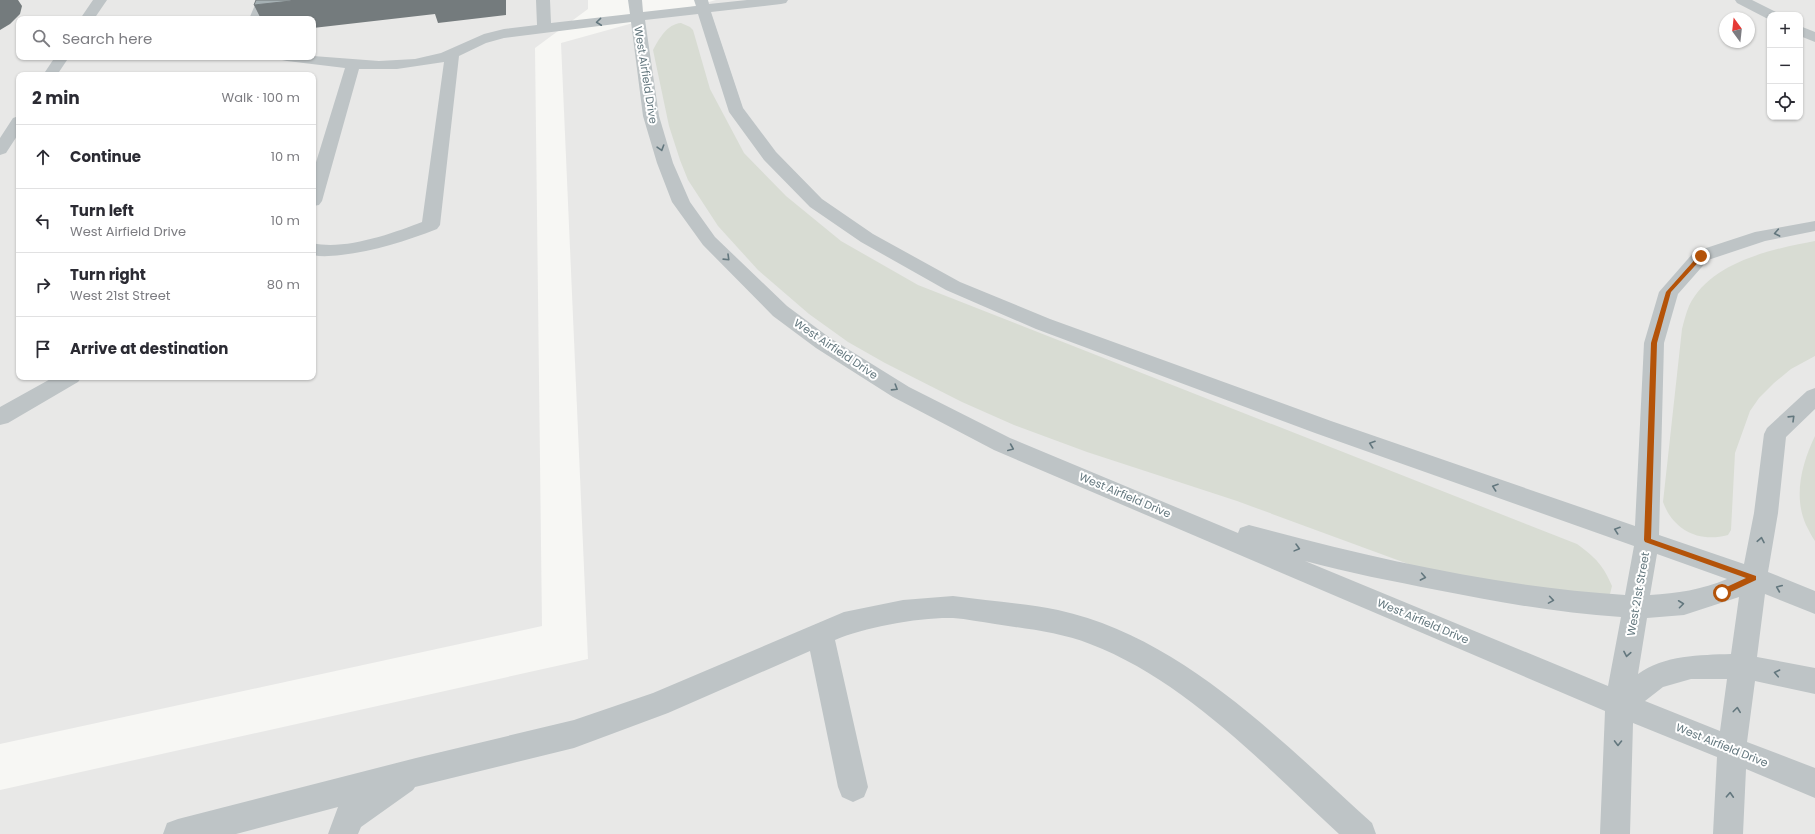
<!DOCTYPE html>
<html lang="en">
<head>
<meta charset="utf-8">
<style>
  :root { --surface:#fff; --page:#f2f2f3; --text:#2b2b33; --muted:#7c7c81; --line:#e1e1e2 }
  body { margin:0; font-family:Poppins,sans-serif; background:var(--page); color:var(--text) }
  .controls { position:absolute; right:12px; top:12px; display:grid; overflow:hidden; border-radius:8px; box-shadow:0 1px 3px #0004 }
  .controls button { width:36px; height:36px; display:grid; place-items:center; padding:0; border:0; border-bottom:1px solid var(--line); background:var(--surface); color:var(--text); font:20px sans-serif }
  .compass { position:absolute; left:1719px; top:12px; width:36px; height:36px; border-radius:50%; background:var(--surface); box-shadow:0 1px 3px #0004; rotate:345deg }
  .stop { position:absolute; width:12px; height:12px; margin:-9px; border:3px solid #b45309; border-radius:50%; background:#fff }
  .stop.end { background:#b45309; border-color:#fff; box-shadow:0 1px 4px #0008 }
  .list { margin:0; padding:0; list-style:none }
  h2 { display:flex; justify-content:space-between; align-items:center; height:52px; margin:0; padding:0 16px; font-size:17px }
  h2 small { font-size:13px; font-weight:400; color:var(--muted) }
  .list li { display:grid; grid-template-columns:26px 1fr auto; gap:12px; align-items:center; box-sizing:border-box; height:64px; padding:0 16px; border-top:1px solid var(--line) }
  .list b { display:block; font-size:15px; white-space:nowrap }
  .list p { margin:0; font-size:13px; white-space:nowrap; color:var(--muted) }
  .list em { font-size:13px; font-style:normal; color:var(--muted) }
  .icon { flex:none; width:22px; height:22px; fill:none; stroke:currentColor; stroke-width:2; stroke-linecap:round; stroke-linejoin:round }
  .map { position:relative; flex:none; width:1815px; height:834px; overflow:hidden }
  .search { position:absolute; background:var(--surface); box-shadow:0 1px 3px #0004; left:16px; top:16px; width:300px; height:44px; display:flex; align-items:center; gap:10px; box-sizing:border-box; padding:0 14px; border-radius:8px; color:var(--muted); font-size:15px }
  .panel { position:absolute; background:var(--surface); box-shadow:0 1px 3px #0004; left:16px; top:72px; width:300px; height:308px; border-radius:8px }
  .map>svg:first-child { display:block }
  .built { fill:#e8e8e7; fill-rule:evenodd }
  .green { fill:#d8dcd3 }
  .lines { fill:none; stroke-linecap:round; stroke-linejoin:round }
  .minor { fill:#bec4c6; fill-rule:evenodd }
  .shaded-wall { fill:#747b7d }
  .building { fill:#a5b0b3; stroke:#747b7d }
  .oneway { stroke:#63777e }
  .route { fill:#b45309 }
  .labels { text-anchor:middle; stroke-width:4; stroke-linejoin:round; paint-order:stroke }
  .street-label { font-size:11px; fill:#63777e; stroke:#fff }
</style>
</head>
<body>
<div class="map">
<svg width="1815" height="834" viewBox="0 0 1815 834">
  <rect width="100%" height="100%" fill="#f7f7f4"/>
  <!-- built -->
  <path class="built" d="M0 0H588V9L535 48 542 626 0 744ZM19 19H313V57H19ZM19 75H313V377H19Z
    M716 0H1815V834H0V790L588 659 561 43ZM1770 15H1800V117H1770ZM1725 18H1749V42H1725Z"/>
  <!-- green -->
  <path class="green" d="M681 23 690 27 693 30 710 89 744 153 786 196 841 241 918 285 1577 544C1596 558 1603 565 1612 586L1610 594 1605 596 1448 575 1411 565 1237 501 1087 452 1014 425 962 402 885 363 848 342 809 314 758 270 718 226 688 180 680 160 669 126 653 50C659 39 667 24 681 23Z
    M1815 241V356L1791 369 1774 383 1759 398 1750 411 1735 453 1731 530 1728 535C1699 543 1673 530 1663 502L1682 329C1684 321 1686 313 1689 306 1710 262 1772 249 1815 241Z
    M1815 436V541C1811 536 1809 530 1806 525 1793 496 1802 463 1815 436Z"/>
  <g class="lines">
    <!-- minor -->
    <path class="minor" d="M93 0H107L94 19H80Z
      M257 0H271L263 19H249Z
      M536 0H550L551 23 630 14 628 0H642L643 12 696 6 694 0H708L709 4 747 0H788L786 3 781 4 711 12 743 108 776 152 822 199 873 234 960 282 1050 319 1331 421 1635 526 1644 343 1659 292 1694 252 1755 232 1815 221V231L1765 241 1708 260 1678 294 1664 343 1659 535 1744 564 1754 513 1764 434 1767 428 1807 391 1815 388V409L1786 437 1778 513 1768 572 1815 591V614L1765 594 1757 657 1815 668V694L1755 681 1747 742 1815 768V798L1746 769 1743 834H1713L1717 757 1633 723 1630 834H1600L1605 711 994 450 893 397 816 348 773 316 703 245 672 202 657 163 643 116 631 22 504 38 486 43 459 56 440 225 437 229C406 241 375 251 341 255 331 256 322 257 313 255V243C343 251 394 233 422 222L444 62 397 69H359L322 201 319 205 313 206V172L345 68 287 61 282 60 280 57 313 56 379 61 415 59 441 53 484 34 504 29 537 25ZM698 14 729 112 764 160 810 207 861 242 946 290 1036 329 1315 433 1634 546 1625 595C1497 587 1372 558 1249 525L1240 528 1238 533 1010 438 909 387 830 338 787 306 715 237 690 202 673 163 659 116 645 20ZM1657 554 1727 579C1702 590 1677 593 1650 595ZM1305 561C1349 573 1392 581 1437 590 1498 602 1558 613 1621 617L1608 686ZM1739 597 1731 654C1700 655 1664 655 1638 674L1647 618 1684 615ZM1691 679H1727L1720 731 1645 701 1663 687Z
      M1735 0H1752L1776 12 1778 15H1770V19L1766 18 1737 3Z
      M1800 26 1815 32V42L1800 36Z
      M55 57H69L57 75H43Z
      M19 116V133L6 153 0 155V138L13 118Z
      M54 377H82L78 382 8 423 0 425V407Z
      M953 596C988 601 1024 603 1058 610 1182 637 1281 741 1372 823L1376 834H1339C1265 766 1185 680 1090 644 1059 632 1027 629 995 624 981 622 967 619 953 618 921 617 864 627 835 640L868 787 864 797 853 802 842 797 838 787 810 651 668 713 574 748 415 787 413 790 361 827 358 834H328L338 807 236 834H163L167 823 178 819 416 758 574 720 653 693 844 612 903 600Z"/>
  </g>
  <!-- shaded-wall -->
  <path class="shaded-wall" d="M0 0H18L22 6 20 14 10 24 0 30Z
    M291 0H506V15L438 23 435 14 313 28V19H261L254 5Z"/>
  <!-- building -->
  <path class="building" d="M256 0H291V1L254 5Z"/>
  <!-- one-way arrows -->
  <defs><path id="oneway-chevron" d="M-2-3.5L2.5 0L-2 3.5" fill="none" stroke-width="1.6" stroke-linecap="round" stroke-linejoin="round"/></defs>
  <g class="oneway">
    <use href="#oneway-chevron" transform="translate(599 22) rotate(174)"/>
    <use href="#oneway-chevron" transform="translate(661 148) rotate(73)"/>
    <use href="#oneway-chevron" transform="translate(1777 233) rotate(169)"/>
    <use href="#oneway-chevron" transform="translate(727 258) rotate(44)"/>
    <use href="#oneway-chevron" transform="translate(895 388) rotate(32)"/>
    <use href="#oneway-chevron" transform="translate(1792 418) rotate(-44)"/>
    <use href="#oneway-chevron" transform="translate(1372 444) rotate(-161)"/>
    <use href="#oneway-chevron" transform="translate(1011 448) rotate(23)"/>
    <use href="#oneway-chevron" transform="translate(1495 487) rotate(-161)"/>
    <use href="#oneway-chevron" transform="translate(1617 530) rotate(-161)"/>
    <use href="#oneway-chevron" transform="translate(1761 540) rotate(-79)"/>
    <use href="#oneway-chevron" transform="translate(1297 548) rotate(15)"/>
    <use href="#oneway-chevron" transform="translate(1423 577) rotate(11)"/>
    <use href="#oneway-chevron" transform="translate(1779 588) rotate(-157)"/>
    <use href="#oneway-chevron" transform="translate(1551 600) rotate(9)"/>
    <use href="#oneway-chevron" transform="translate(1681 604) rotate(-7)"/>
    <use href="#oneway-chevron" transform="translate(1627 654) rotate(100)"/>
    <use href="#oneway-chevron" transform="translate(1777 673) rotate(-168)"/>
    <use href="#oneway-chevron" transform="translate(1737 710) rotate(-83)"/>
    <use href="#oneway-chevron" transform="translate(1618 743) rotate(91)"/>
    <use href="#oneway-chevron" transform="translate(1730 795) rotate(-87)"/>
  </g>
  <!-- route -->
  <path class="route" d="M1699 255 1704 256 1671 292 1657 343 1651 539 1756 576V580L1722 596 1720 595V590L1746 578 1645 542 1644 540 1651 343 1666 292Z"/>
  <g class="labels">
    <!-- street labels -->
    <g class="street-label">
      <text transform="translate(646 75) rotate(81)" y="4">West Airfield Drive</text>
      <text transform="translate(836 349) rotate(34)" y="4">West Airfield Drive</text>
      <text transform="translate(1125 495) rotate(23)" y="4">West Airfield Drive</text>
      <text transform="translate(1638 594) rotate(-80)" y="4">West 21st Street</text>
      <text transform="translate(1423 621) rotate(23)" y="4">West Airfield Drive</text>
      <text transform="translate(1722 745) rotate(22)" y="4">West Airfield Drive</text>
    </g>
  </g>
</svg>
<div class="controls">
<button>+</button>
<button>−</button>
<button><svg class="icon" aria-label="locate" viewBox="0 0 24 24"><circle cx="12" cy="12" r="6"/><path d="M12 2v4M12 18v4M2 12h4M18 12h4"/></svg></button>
</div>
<svg class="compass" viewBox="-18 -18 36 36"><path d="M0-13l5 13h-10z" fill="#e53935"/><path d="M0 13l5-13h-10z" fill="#7c7c81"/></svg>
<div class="stop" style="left:1722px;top:593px"></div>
<div class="stop end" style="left:1701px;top:256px"></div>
<div class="search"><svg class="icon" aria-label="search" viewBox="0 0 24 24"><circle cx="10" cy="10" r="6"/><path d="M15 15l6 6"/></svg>Search here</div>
<section class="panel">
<h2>2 min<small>Walk · 100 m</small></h2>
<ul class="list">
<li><svg class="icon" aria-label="ahead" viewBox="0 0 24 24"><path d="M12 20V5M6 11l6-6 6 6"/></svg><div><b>Continue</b></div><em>10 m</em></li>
<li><svg class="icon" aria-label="left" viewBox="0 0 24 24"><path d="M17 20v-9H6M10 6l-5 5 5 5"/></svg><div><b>Turn left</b><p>West Airfield Drive</p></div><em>10 m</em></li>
<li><svg class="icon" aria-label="right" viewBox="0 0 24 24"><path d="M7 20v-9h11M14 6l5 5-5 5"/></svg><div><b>Turn right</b><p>West 21st Street</p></div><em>80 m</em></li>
<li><svg class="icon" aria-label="arrive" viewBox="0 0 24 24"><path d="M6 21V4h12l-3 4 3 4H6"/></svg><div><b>Arrive at destination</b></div></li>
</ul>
</section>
</div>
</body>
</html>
